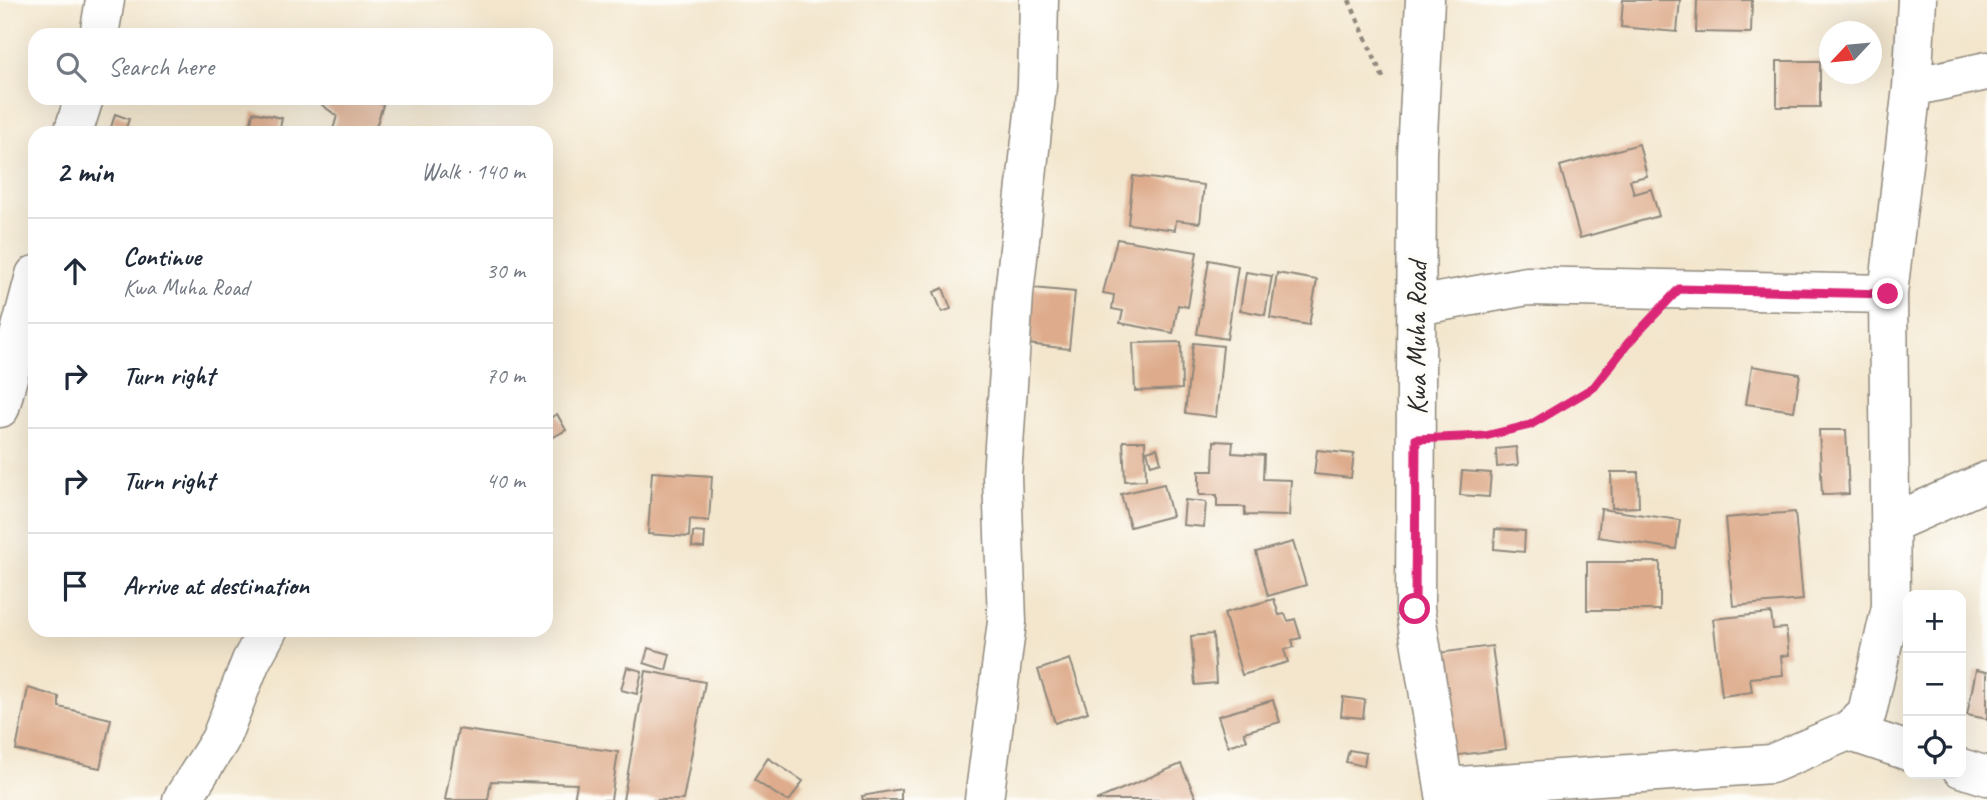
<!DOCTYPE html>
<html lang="en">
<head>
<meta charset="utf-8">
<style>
  :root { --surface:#fff; --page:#f2f2f3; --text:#1f2937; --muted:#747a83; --line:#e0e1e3 }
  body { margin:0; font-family:Caveat,sans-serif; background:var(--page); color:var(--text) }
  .controls { position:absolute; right:21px; bottom:21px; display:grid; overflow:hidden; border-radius:14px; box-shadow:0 7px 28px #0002 }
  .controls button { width:63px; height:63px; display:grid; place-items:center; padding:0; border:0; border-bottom:2px solid var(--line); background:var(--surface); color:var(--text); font:35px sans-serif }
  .compass { position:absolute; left:1819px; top:21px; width:63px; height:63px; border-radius:50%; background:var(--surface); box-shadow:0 7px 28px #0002; rotate:244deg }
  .stop { position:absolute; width:21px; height:21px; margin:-16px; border:5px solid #db2777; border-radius:50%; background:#fff }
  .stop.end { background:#db2777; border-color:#fff; box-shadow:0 2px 7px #0008 }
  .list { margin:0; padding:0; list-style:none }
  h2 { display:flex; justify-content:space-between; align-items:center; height:91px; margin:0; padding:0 28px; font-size:30px }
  h2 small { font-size:23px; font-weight:400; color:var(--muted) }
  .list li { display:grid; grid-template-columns:46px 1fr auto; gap:21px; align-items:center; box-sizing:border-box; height:105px; padding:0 28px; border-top:2px solid var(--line) }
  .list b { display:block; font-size:26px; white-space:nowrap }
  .list p { margin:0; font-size:23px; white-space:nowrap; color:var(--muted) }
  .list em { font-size:23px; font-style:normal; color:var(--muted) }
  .icon { flex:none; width:38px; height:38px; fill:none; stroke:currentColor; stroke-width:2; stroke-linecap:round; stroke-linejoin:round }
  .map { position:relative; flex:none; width:1987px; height:800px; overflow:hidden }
  .search { position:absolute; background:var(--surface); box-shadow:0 7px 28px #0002; left:28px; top:28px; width:525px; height:77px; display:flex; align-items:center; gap:18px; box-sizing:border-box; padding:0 24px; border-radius:21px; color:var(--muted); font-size:26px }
  .panel { position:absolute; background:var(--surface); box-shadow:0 7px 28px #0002; left:28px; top:126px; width:525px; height:511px; border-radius:21px }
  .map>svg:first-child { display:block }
  .building { fill:#deac8c }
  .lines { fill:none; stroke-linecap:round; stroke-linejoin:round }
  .minor-casing { stroke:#8f887c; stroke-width:41 }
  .path { stroke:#8f887c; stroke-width:4.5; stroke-dasharray:5 5; stroke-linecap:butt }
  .minor { stroke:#fff; stroke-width:38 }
  .route { stroke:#db2777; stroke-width:9 }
  .labels { text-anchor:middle; stroke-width:7; stroke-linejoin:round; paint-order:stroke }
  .street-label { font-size:28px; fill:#2b2b2b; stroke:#fdfcf7 }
</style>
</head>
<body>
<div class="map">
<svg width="1987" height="800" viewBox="0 0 1987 800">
  <rect width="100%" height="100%" fill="#fdfcf7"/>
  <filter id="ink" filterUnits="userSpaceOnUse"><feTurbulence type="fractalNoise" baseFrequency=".0143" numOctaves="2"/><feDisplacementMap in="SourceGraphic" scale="14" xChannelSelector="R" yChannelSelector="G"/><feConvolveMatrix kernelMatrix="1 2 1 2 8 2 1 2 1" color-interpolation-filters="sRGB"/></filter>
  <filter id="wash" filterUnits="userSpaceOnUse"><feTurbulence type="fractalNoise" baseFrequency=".00686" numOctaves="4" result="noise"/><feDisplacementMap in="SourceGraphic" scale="28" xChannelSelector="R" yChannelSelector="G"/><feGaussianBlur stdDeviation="1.57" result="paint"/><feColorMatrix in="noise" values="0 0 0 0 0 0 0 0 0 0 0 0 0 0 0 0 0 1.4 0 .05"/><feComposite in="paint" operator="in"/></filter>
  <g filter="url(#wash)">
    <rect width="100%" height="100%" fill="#f3e6cd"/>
    <g id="blocks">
      <!-- building -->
      <path class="building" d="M1623 0H1680L1677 32 1621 27Z
        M1697 0H1752L1751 33 1696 32Z
        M1777 61H1820V107H1777Z
        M327 98H367L383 105 374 133H332L337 116 322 105Z
        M253 112 282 118 279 133H249Z
        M115 114 129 119 124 133 110 131Z
        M1639 144 1647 176 1630 180 1634 194 1651 189 1659 216 1580 238 1560 166Z
        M1133 176 1204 185 1200 223 1176 220 1175 230 1128 224Z
        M1117 239 1197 252 1188 307 1178 305 1173 333 1120 323 1123 311 1112 309 1114 295 1103 293Z
        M1209 260 1238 266 1227 339 1197 334Z
        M1246 272 1272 276 1265 315 1240 310Z
        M1277 273 1317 280 1309 325 1270 318Z
        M943 288 951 309 942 312 934 292Z
        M1033 288 1075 292 1069 349 1028 344Z
        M1181 342 1182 389 1135 391 1133 343Z
        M1193 343 1223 346 1216 417 1185 413Z
        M1752 366 1800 374 1794 411 1746 404Z
        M557 414 566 430 548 440 546 420Z
        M1819 430H1846L1849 494 1822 495Z
        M1123 441H1145L1146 480 1125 481Z
        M1214 441 1233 442 1232 453 1264 455 1263 479 1291 480 1289 516 1245 515V507H1217V495H1199V471H1213Z
        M1516 447 1518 465 1497 467 1496 449Z
        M1157 448 1161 462 1151 465 1147 451Z
        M1317 450 1354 454 1351 478 1314 474Z
        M1462 471 1491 473 1489 497 1460 495Z
        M652 472 712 476 709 521 690 519 689 537 648 534Z
        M1611 472H1638L1639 507 1612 508Z
        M1164 484 1172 516 1130 527 1121 494Z
        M1185 500 1206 502 1204 527 1183 525Z
        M1601 509 1680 520 1676 549 1598 537Z
        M1795 512 1803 600 1733 606 1725 518Z
        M1495 529 1525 531 1524 552 1494 549Z
        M693 532 705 533 704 548 692 547Z
        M1293 542 1306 585 1268 596 1256 552Z
        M1587 562H1660V610H1587Z
        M1274 599 1279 615 1285 614 1288 621 1295 619 1301 638 1292 640 1294 647 1284 650 1288 662 1242 675 1224 613Z
        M1771 613 1773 629 1786 628 1789 655 1781 656 1783 675 1750 678 1752 692 1722 696 1713 619Z
        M1213 634 1216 683 1195 685 1191 636Z
        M1492 646 1506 749 1452 756 1438 653Z
        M648 648 670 654 666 670 644 663Z
        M1070 659 1088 712 1055 723 1038 670Z
        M627 667 642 671 637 694 621 690Z
        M1976 670 1987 672V719L1967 715Z
        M646 671 705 682 683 800H623Z
        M28 688 59 697V707L111 719 100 768 16 750Z
        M1343 697 1365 700 1363 718 1341 716Z
        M1273 700 1280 722 1244 732 1247 740 1228 746 1218 716Z
        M458 729 618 752 611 800H574L577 784 491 781 488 800H445Z
        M1349 750 1366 753 1364 766 1346 762Z
        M768 758 803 781 790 800H785L754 780Z
        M1181 764 1197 800H1096Z
        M901 789V800H863L862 796Z"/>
    </g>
  </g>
  <g filter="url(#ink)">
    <use href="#blocks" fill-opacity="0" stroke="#8f887c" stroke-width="2"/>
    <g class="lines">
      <defs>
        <path id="minor" d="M1425 0 1417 154 1415 609 1446 800
          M99 35 105 0
          M1912 87 1987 71
          M73 133 84 98
          M1417 306 1527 286 1888 294
          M0 408 35 275
          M1890 524 1987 481
          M1848 731 1908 751
          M1961 768 1987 776
          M1445 787 1771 764 1848 731 1867 713 1891 607 1888 294 1912 87 1917 0
          M182 800 220 740 251 661 268 630
          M984 800 1007 622 1002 476 1014 294 1037 86 1039 0"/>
      </defs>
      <!-- minor casing -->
      <use href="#minor" class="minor-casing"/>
      <!-- path -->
      <path class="path" d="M1349 0 1384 80
        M1449 437 1485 436 1530 425 1593 387 1647 323"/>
      <!-- minor -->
      <use href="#minor" class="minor"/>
    </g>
  </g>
  <g class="lines" filter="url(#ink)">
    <!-- route -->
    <path class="route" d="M1415 609 1416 439 1485 436 1530 425 1594 387 1629 342 1679 289 1888 294"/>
  </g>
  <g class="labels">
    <!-- street labels -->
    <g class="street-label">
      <text transform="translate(1416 338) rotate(-90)" y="10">Kwa Muha Road</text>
    </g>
  </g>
</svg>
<div class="controls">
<button>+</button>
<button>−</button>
<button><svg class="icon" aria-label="locate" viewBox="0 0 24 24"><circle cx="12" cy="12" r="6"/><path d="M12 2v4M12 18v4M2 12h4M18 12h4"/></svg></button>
</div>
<svg class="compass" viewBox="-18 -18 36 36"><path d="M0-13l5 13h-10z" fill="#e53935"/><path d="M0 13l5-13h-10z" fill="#747a83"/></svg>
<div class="stop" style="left:1415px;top:609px"></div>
<div class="stop end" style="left:1888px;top:294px"></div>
<div class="search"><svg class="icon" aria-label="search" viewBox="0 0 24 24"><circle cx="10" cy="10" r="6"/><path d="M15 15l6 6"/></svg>Search here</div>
<section class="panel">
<h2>2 min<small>Walk · 140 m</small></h2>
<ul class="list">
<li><svg class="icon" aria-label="ahead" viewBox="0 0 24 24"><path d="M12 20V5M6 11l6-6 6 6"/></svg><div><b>Continue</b><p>Kwa Muha Road</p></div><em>30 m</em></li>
<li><svg class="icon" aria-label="right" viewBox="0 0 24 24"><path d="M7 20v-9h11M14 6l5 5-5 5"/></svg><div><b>Turn right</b></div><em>70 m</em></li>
<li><svg class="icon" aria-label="right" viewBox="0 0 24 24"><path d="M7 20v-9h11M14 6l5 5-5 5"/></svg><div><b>Turn right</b></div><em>40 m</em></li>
<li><svg class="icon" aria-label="arrive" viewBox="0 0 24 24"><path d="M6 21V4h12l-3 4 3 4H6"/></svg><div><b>Arrive at destination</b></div></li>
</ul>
</section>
</div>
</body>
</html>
